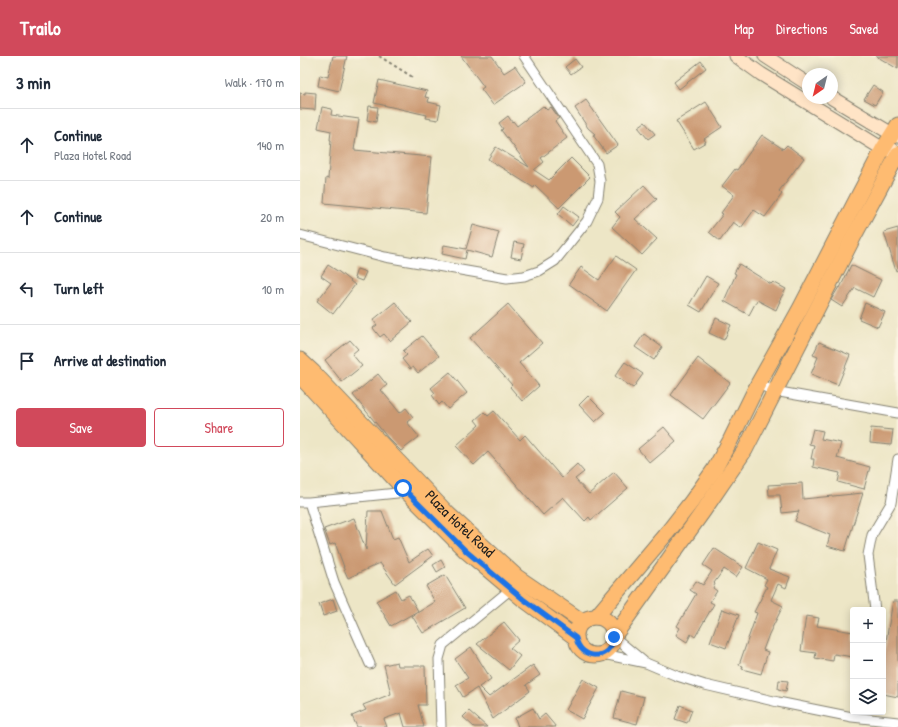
<!DOCTYPE html>
<html lang="en">
<head>
<meta charset="utf-8">
<style>
  :root { --surface:#fff; --page:#f2f2f3; --text:#1f2937; --muted:#747a83; --line:#e0e1e3; --accent:#d1495b }
  body { margin:0; font-family:"Patrick Hand",sans-serif; background:var(--page); color:var(--text) }
  .controls { position:absolute; right:12px; bottom:12px; display:grid; overflow:hidden; border-radius:4px; box-shadow:0 2px 10px #0003 }
  .controls button { width:36px; height:36px; display:grid; place-items:center; padding:0; border:0; border-bottom:1px solid var(--line); background:var(--surface); color:var(--text); font:20px sans-serif }
  .compass { position:absolute; left:502px; top:12px; width:36px; height:36px; border-radius:50%; background:var(--surface); box-shadow:0 2px 10px #0003; rotate:215deg }
  .stop { position:absolute; width:12px; height:12px; margin:-9px; border:3px solid #1a73e8; border-radius:50%; background:#fff }
  .stop.end { background:#1a73e8; border-color:#fff; box-shadow:0 1px 4px #0008 }
  .list { margin:0; padding:0; list-style:none }
  h2 { display:flex; justify-content:space-between; align-items:center; height:52px; margin:0; padding:0 16px; font-size:17px }
  h2 small { font-size:13px; font-weight:400; color:var(--muted) }
  .list li { display:grid; grid-template-columns:26px 1fr auto; gap:12px; align-items:center; box-sizing:border-box; height:72px; padding:0 16px; border-top:1px solid var(--line) }
  .list b { display:block; font-size:15px; white-space:nowrap }
  .list p { margin:0; font-size:13px; white-space:nowrap; color:var(--muted) }
  .list em { font-size:13px; font-style:normal; color:var(--muted) }
  .actions { display:flex; gap:8px; padding:12px 16px }
  .actions a { flex:1; padding:9px 0; border:1px solid var(--accent); border-radius:4px; text-align:center; font-size:14px; color:var(--accent) }
  .actions .main { background:var(--accent); color:#fff }
  .icon { flex:none; width:22px; height:22px; fill:none; stroke:currentColor; stroke-width:2; stroke-linecap:round; stroke-linejoin:round }
  .map { position:relative; flex:none; width:598px; height:671px; overflow:hidden }
  header { display:flex; align-items:center; gap:24px; box-sizing:border-box; height:56px; padding:0 20px; background:var(--accent); color:#fff }
  header strong { font-size:19px }
  nav { display:flex; gap:22px; margin-inline-start:auto; font-size:14px }
  main { display:flex }
  aside { flex:1; background:var(--surface) }
  .map>svg:first-child { display:block }
  .building { fill:#cb9972 }
  .lines { fill:none; stroke-linecap:round; stroke-linejoin:round }
  .street-casing { stroke:#848171; stroke-width:11 }
  .secondary-casing { stroke:#848171; stroke-width:15 }
  .primary-casing { stroke:#848171; stroke-width:17 }
  .path { stroke:#848171; stroke-width:2; stroke-dasharray:3 3; stroke-linecap:butt }
  .street { stroke:#fff; stroke-width:9 }
  .secondary { stroke:#ffe4c6; stroke-width:13 }
  .primary { stroke:#febb71; stroke-width:15 }
  .route { stroke:#1a73e8; stroke-width:5 }
  .labels { text-anchor:middle; stroke-width:3.5; stroke-linejoin:round; paint-order:stroke }
  .street-label { font-size:15px; fill:#1c1c1c; stroke:#fcf5e5 }
</style>
</head>
<body>
<header>
<strong>Trailo</strong>
<nav><a>Map</a><a>Directions</a><a>Saved</a></nav>
</header>
<main>
<aside>
<h2>3 min<small>Walk · 170 m</small></h2>
<ul class="list">
<li><svg class="icon" aria-label="ahead" viewBox="0 0 24 24"><path d="M12 20V5M6 11l6-6 6 6"/></svg><div><b>Continue</b><p>Plaza Hotel Road</p></div><em>140 m</em></li>
<li><svg class="icon" aria-label="ahead" viewBox="0 0 24 24"><path d="M12 20V5M6 11l6-6 6 6"/></svg><div><b>Continue</b></div><em>20 m</em></li>
<li><svg class="icon" aria-label="left" viewBox="0 0 24 24"><path d="M17 20v-9H6M10 6l-5 5 5 5"/></svg><div><b>Turn left</b></div><em>10 m</em></li>
<li><svg class="icon" aria-label="arrive" viewBox="0 0 24 24"><path d="M6 21V4h12l-3 4 3 4H6"/></svg><div><b>Arrive at destination</b></div></li>
</ul>
<div class="actions"><a class="main">Save</a><a>Share</a></div>
</aside>
<div class="map">
<svg width="598" height="671" viewBox="0 0 598 671">
  <rect width="100%" height="100%" fill="#fcf5e5"/>
  <filter id="ink" filterUnits="userSpaceOnUse"><feTurbulence type="fractalNoise" baseFrequency=".025" numOctaves="2"/><feDisplacementMap in="SourceGraphic" scale="8" xChannelSelector="R" yChannelSelector="G"/><feConvolveMatrix kernelMatrix="1 2 1 2 8 2 1 2 1" color-interpolation-filters="sRGB"/></filter>
  <filter id="wash" filterUnits="userSpaceOnUse"><feTurbulence type="fractalNoise" baseFrequency=".012" numOctaves="4" result="noise"/><feDisplacementMap in="SourceGraphic" scale="16" xChannelSelector="R" yChannelSelector="G"/><feGaussianBlur stdDeviation="0.9" result="paint"/><feColorMatrix in="noise" values="0 0 0 0 0 0 0 0 0 0 0 0 0 0 0 0 0 1.4 0 .05"/><feComposite in="paint" operator="in"/></filter>
  <g filter="url(#wash)">
    <rect width="100%" height="100%" fill="#ede6c6"/>
    <g id="blocks">
      <!-- building -->
      <path class="building" d="M33 0H47L39 35 18 30 20 19 28 21Z
        M161 0H192L204 17 215 10 226 26 193 49 181 33 184 31Z
        M576 0H598V13Z
        M275 3 281 11 271 18 265 11Z
        M401 5 406 12 379 33 374 26Z
        M79 24 127 35 125 41 129 42 128 46 141 49 138 64 126 62 127 59 74 47Z
        M573 29 583 36 575 49 564 43Z
        M5 36 16 37 15 54 0 53V37L5 38Z
        M286 44 318 89 306 97 293 79 295 78 288 72 275 52Z
        M406 46 422 71 404 83 406 86 394 93 376 65Z
        M69 50 78 51 76 66 67 64Z
        M243 50 247 54 251 51 259 62 255 65 267 82 241 102 244 106 234 114 249 124 271 102 290 121 259 152 235 129 234 132 188 103 196 91 229 111 201 74 203 73 199 67 208 60 212 66 213 65 217 70Z
        M22 51 32 53 31 59 59 63 54 94 132 101 126 157 24 147 26 122 28 123 31 84H30L31 75 18 72Z
        M345 66 355 78 348 83 338 71Z
        M462 79 483 93 487 89 504 102 479 135 482 138 465 161 454 154 441 172 433 166 420 185 409 176 423 158 421 157 434 139 422 130 435 113 437 114Z
        M344 129 357 143 335 163 357 183 342 199 312 171 320 161 315 156Z
        M264 150 279 161 272 170 258 158Z
        M173 169 199 176 192 201 167 194 165 203 142 198 144 189 166 193Z
        M598 172V214L596 215 584 176Z
        M214 186 224 188 221 203 211 201Z
        M316 200 336 214 307 255 269 228 281 211 299 224Z
        M439 208 471 228 473 226 486 233 479 245H480L476 254 457 244 449 259 424 245 436 218 434 217Z
        M28 209 39 216 55 229 33 258 17 245 31 227 21 220Z
        M551 209 581 224 573 241 555 232 542 251 531 244 539 231 540 232Z
        M57 213 66 216 62 225 54 222Z
        M406 220 418 227 401 256 389 249Z
        M95 246 112 266 90 285 84 278 80 281 73 272 77 269 73 264Z
        M565 247 585 256 578 271 559 263Z
        M208 248 242 287 219 307 239 330 222 345 210 331 212 329 170 282Z
        M416 262 431 269 424 284 409 277Z
        M344 278 362 291 354 304 335 291Z
        M122 280 139 300 118 317 113 311 110 313 102 303 107 299 103 295Z
        M50 284 58 293 52 298 62 310 42 326 25 304Z
        M519 286 550 299 538 329 511 318 518 301 513 299Z
        M398 302 430 327 403 363 371 339Z
        M325 306 343 318 333 332 315 320Z
        M150 316 167 337 148 353 142 346 139 349 132 339 135 337 131 332Z
        M78 318 87 329 81 334 100 357 106 352 113 361 107 366 119 381 101 395 88 382 53 339Z
        M288 340 305 357 295 366 279 349Z
        M194 355 220 384 225 379 262 422 277 408 284 416 275 423 289 438 314 416 328 432 291 464 289 461 285 465 263 441 243 459 188 396 174 409 156 390 179 369 175 364 184 356 188 360Z
        M364 371 376 385 350 407 338 393Z
        M571 372 593 374 591 389 570 387Z
        M513 373 523 375 521 383 541 387 537 402 570 411 564 433 538 426 540 417 513 411 514 403H511L514 389 509 388Z
        M502 427 503 443 563 437 545 495 527 490 530 479 495 465 499 455 482 457 480 439H469L468 429Z
        M68 455H82L93 483 98 481 109 506 128 493 133 500 95 528 80 507 48 522 43 511H44L35 487 30 489 24 473 54 462 66 494Z
        M458 486 477 494 469 513 490 521 486 532 478 528 471 544 483 550 469 578 463 594 468 596 461 618 442 613 443 610 439 609 457 557 454 556 467 531 464 529 467 523 446 512Z
        M414 492 443 511 436 521 424 513 414 527 415 528 413 532 417 535 410 546 414 548 395 581 391 578 387 586 376 579 380 572 377 570 396 538 390 534 396 525 403 529 412 515 403 509Z
        M141 504 145 511 137 516 133 509Z
        M145 519 165 552 123 577 112 560 135 546 126 530Z
        M96 534 101 543 109 539 118 555 91 570 76 545Z
        M33 543 37 555 23 560 19 548Z
        M593 545H598V641L583 638V602Z
        M422 553 439 559 426 592 410 586Z
        M506 560 519 562 517 570 553 576V601L534 598 533 605 515 602 516 597 501 595Z
        M204 566 219 584 210 592 220 600 209 614 177 588Z
        M171 591 191 623 179 631 189 641 233 609 240 619 226 629 230 635 193 663 177 632 163 641 156 629 168 622 155 603Z
        M97 606 98 610H125L126 649H118L124 671H105L101 657 84 663 87 671H57L52 660 66 654 63 649 91 638 84 609Z
        M283 623 299 632 282 663 266 654Z
        M479 624 488 625 486 635 478 633Z
        M321 635 344 641 337 668 314 662Z
        M380 649 392 654 387 667 375 663Z
        M233 652 239 663 245 658 256 671H218L215 662Z
        M169 655 187 671H174L163 661Z"/>
    </g>
  </g>
  <g filter="url(#ink)">
    <use href="#blocks" fill-opacity="0" stroke="#848171" stroke-width="1"/>
    <g class="lines">
      <defs>
        <path id="street" d="M0 179 85 201 207 222 224 220 239 215 255 205 287 165 298 142 300 125 297 108 224 0
          M458 328 474 335 598 357
          M0 446H9L107 436
          M9 446 34 526 70 608
          M575 554 568 499 572 479 591 447 598 403
          M314 581 343 605
          M303 598 346 607 377 620 405 629 478 646 552 661 598 666
          M141 671 139 603 143 589 211 533"/>
        <path id="secondary" d="M436 0 461 18 583 93 593 94
          M465 0 508 28
          M532 42 592 78 598 80"/>
        <g id="primary">
          <path id="s1" d="M0 304 13 316 148 458 217 521 283 566"/>
          <path d="M0 320 103 432 166 495 223 543 276 582"/>
          <path d="M296 561 371 472 392 445 414 414 430 385 458 328 500 253 560 137 583 93 598 69"/>
          <circle cx="295" cy="580" r="19"/>
          <path d="M314 580 404 454 445 394 555 178 598 98"/>
        </g>
      </defs>
      <!-- street casing -->
      <use href="#street" class="street-casing"/>
      <!-- secondary casing -->
      <use href="#secondary" class="secondary-casing"/>
      <!-- primary casing -->
      <use href="#primary" class="primary-casing"/>
      <!-- path -->
      <path class="path" d="M79 0 114 22"/>
      <!-- street -->
      <use href="#street" class="street"/>
      <!-- secondary -->
      <use href="#secondary" class="secondary"/>
      <!-- primary -->
      <use href="#primary" class="primary"/>
    </g>
  </g>
  <g class="lines" filter="url(#ink)">
    <!-- route -->
    <path class="route" d="M103 432 166 495 223 543 276 582C281 605 310 605 314 581"/>
  </g>
  <g class="labels">
    <!-- street labels -->
    <g class="street-label">
      <text dy="5" stroke="none"><textPath href="#s1" startOffset="229">Plaza Hotel Road</textPath></text>
    </g>
  </g>
</svg>
<div class="controls">
<button>+</button>
<button>−</button>
<button><svg class="icon" aria-label="layers" viewBox="0 0 24 24"><path d="M12 4l9 5-9 5-9-5zM3 14l9 5 9-5"/></svg></button>
</div>
<svg class="compass" viewBox="-18 -18 36 36"><path d="M0-13l5 13h-10z" fill="#e53935"/><path d="M0 13l5-13h-10z" fill="#747a83"/></svg>
<div class="stop" style="left:103px;top:432px"></div>
<div class="stop end" style="left:314px;top:581px"></div>
</div>
</main>
</body>
</html>
